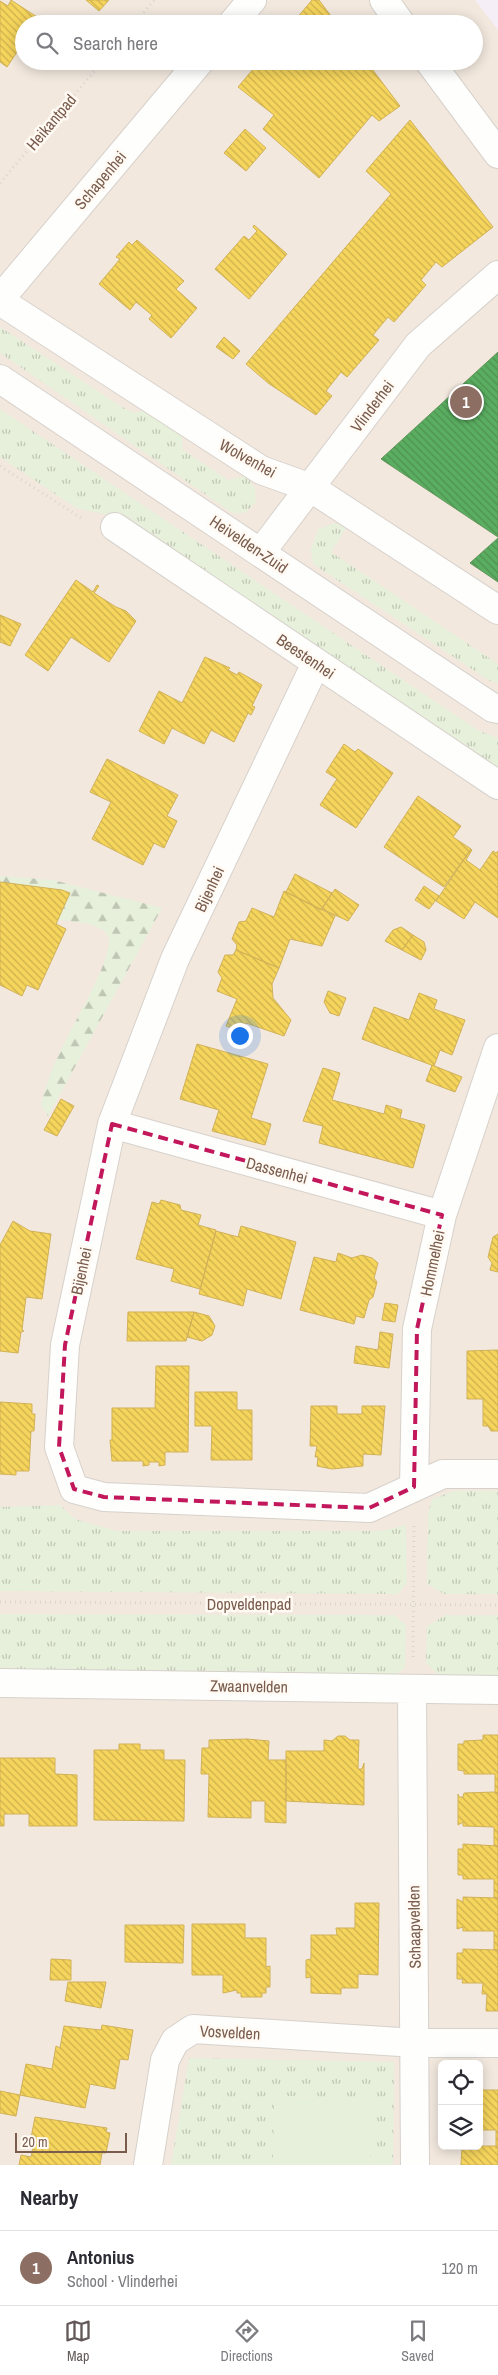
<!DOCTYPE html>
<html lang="en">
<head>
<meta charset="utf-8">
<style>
  :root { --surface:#fff; --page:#f2f2f3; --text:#2b2b33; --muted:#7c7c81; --line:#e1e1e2; --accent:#625958 }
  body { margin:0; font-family:"Archivo Narrow",sans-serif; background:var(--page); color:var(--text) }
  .controls { position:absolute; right:15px; bottom:15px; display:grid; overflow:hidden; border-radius:8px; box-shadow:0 2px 12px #0003 }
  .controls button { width:45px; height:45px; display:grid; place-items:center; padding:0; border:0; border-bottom:1px solid var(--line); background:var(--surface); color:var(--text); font:25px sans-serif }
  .scale { position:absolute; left:15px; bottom:12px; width:112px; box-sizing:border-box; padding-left:5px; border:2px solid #7a5c4d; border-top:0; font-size:14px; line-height:18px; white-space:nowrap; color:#7a5c4d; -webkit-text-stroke:4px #fffaf3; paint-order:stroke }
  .you { position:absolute; left:239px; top:1035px; width:18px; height:18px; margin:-12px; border:4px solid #fff; border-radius:50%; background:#1a73e8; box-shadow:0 0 0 8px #1a73e833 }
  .badge { display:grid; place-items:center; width:32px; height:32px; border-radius:50%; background:var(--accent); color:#fff; font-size:16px; font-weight:700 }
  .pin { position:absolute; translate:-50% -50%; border:2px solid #fff; box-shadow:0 1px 5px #0006 }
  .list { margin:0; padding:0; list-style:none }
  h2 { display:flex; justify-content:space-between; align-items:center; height:65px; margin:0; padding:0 20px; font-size:21px }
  h2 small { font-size:16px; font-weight:400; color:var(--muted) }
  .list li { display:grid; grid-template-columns:32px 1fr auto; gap:15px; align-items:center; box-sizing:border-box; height:75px; padding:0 20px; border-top:1px solid var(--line) }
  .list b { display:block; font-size:19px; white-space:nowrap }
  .list p { margin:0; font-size:16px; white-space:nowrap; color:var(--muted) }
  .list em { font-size:16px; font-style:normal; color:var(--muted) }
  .icon { flex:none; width:28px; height:28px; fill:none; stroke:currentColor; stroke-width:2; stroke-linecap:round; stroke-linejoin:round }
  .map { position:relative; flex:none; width:498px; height:2165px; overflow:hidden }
  .search { position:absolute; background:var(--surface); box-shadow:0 2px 12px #0003; left:15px; right:15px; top:15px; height:55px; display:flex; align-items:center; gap:12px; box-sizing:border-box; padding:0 18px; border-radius:28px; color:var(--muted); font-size:19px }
  .sheet { height:140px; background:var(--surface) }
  nav { display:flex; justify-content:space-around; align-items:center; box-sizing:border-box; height:70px; border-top:1px solid var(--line); background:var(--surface); font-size:14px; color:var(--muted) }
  nav a { display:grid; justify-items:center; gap:2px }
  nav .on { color:var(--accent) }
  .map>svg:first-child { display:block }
  .residential { fill:#f2e8de; fill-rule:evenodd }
  .education { fill:#f6eef6 }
  .grass { fill:url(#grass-tufts) }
  .forest { fill:url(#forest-firs) }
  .green { fill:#e7f0db }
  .homes { fill:url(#homes-back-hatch); stroke:#d1b158 }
  .public { fill:url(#public-back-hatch); stroke:#64955b }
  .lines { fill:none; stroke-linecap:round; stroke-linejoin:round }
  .minor-casing { stroke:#d7d1cb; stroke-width:30 }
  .tertiary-casing { stroke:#d7d1cb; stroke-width:30 }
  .path { stroke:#dcd5d0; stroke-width:3; stroke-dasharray:1 4; stroke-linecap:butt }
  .minor { stroke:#fefefd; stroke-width:28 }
  .tertiary { stroke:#fefefd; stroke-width:28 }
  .marked { fill:none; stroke:#c2185b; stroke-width:4; stroke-dasharray:10 6; stroke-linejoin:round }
  .labels { text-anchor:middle; stroke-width:5; stroke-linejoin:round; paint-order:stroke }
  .street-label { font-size:16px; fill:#7a5c4d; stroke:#fffaf3 }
</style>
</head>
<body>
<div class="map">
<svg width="498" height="2165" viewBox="0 0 498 2165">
  <defs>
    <pattern id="grass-tufts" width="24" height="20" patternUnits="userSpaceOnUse" patternTransform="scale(1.25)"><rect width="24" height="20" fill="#e7f0db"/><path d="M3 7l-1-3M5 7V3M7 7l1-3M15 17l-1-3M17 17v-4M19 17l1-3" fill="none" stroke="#c0c6b4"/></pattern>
    <pattern id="forest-firs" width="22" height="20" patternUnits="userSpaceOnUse" patternTransform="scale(1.25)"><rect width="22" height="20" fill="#e7f0db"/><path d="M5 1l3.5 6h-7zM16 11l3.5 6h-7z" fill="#c0c6b4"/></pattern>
    <pattern id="homes-back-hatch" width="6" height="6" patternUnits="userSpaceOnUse" patternTransform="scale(1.25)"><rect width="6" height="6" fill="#f6d55c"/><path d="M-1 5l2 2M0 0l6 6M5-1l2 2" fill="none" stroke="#ccb04e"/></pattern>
    <pattern id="public-back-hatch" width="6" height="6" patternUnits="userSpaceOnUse" patternTransform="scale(1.25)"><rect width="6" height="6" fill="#5aae61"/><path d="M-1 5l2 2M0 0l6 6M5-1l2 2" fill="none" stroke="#4f9152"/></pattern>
  </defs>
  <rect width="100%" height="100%" fill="#f9f5f0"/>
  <!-- residential -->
  <path class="residential" d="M0 0H498V2165H0ZM24 24H474V61H24ZM442 2064H479V2146H442Z"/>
  <!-- education -->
  <path class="education" d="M475 0H498V30Z"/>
  <!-- grass -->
  <path class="grass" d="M0 327 122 407 135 413 145 410 181 432 183 450 228 480 247 476 255 489 256 502 246 512 234 514 0 353Z
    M0 409 479 731 498 738V770L123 518 76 508 0 457Z
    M335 523 346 528 331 552 498 664V683L490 681 313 564 311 550 318 529Z
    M454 1491H498V1594H444L427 1584 428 1513 432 1499Z
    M60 1505 75 1519 116 1531H381L406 1525 407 1582 398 1594 0 1591V1507Z
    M0 1614 394 1615 406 1625 405 1668 392 1677 0 1676Z
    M446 1615H498V1678H442L426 1663 427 1626Z
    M189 2058 394 2062 393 2165H370L371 2098 275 2096 273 2165H171Z"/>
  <!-- forest -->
  <path class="forest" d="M0 876 53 880 162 908 48 1116 41 1105C49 1066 73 1028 91 992 99 975 109 956 109 937L103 930 90 924 0 912Z"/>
  <!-- green -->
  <path class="green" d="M274 2096 371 2098 370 2165H273Z"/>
  <!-- homes -->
  <path class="homes" d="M11 0 37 17 32 24H24V36L20 41 23 43 7 67 0 62V1L8 6Z
    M86 0H109L99 11Z
    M312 0H319L337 24H292Z
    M260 61H366L400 106 379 121 372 115 319 178 263 129 274 115 238 87Z
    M410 120 493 227 442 267 436 262 421 280 426 285 394 322 388 317 373 335 379 340 347 377 341 372 326 391 332 396 316 415 268 383 246 364 391 194 366 171Z
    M245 129 266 148 246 171 224 153Z
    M254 225 287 254 249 299 215 269 244 236 249 240 257 231 253 227Z
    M137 240 184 281 176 289 197 308 171 338 149 319 152 315 136 302 130 310 99 284 120 259 116 257 129 242 132 245Z
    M224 337 240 351 233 359 216 347Z
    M76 580 93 592 97 585 99 586 94 593 116 607 126 611 136 621 109 662 71 637 48 671 25 655Z
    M0 615 21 624 10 646 0 642Z
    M205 657 230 668 228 670 237 675 239 672 262 685 252 706 255 707 251 715 248 713 234 742 211 730 204 744 172 728 164 744 139 731 159 691 182 703Z
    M344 744 355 752 358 749 393 773 356 828 320 805 337 779 326 772Z
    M107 759 178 795 167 816 177 821 164 848 154 843 143 865 92 839 111 802 90 792Z
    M418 796 461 826 453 837 471 849 444 887 384 847Z
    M471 849 472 850 466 860 480 870 493 851 496 853 498 851V918L475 902 464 919 436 901Z
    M295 874 332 893 321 910 286 892Z
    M0 882 62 890 70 893 56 924 66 929 38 990 27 985 22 996 0 985Z
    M424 886 439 896 429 909 415 900Z
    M335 889 359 905 348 921 322 909Z
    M284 891 335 916 322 946 290 939 279 968 236 950 237 945 232 939 239 922 246 921 252 908 274 917Z
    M401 927 413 935 402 950 385 941 393 930Z
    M413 935 424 942 426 950 421 960 402 950Z
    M236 950 279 968 272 984 273 998 291 1020 284 1036 246 1023 242 1032 226 1026 237 999 217 991 222 978 218 972 225 955H233Z
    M328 991 346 998 339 1016 330 1013 324 1002Z
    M419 993 437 1000 434 1009 465 1020 452 1055 440 1050 434 1066 362 1039 374 1007 409 1020Z
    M197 1044 268 1064 251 1118 271 1124 265 1145 212 1131 219 1110 180 1099Z
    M432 1065 462 1077 455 1092 426 1081Z
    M323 1068 340 1073 332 1100 384 1114 386 1105 402 1110 400 1118 425 1125 413 1168 319 1143 323 1126 303 1121Z
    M61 1099 74 1106 57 1136 44 1130Z
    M161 1200 180 1205 181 1210 201 1215 198 1225 216 1230 200 1289 171 1281 174 1269 136 1259 152 1202 159 1204Z
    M13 1221 30 1231 51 1234 42 1299 26 1297 22 1330 24 1331 21 1332 18 1353 0 1351V1245Z
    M241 1226 296 1242 281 1299 247 1289 243 1306 199 1294 216 1231 238 1237Z
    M498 1234V1272L490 1270 492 1263 488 1257 493 1237Z
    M338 1253 352 1258 362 1255 372 1258 378 1263 374 1278 377 1282 373 1297 369 1300 364 1318 356 1316 354 1324 300 1310 314 1257 336 1262Z
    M385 1303 398 1305 395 1322 382 1320Z
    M128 1312H194L186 1341H127Z
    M194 1312 209 1316 215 1326 212 1335 202 1341 187 1337Z
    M380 1332 393 1334 389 1368 354 1363 356 1346 378 1350Z
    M498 1350V1431H491L488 1426H483V1399H467V1351Z
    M156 1366H189L188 1452H165V1465L159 1466V1462H149V1465L143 1466V1461H112L110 1440H112V1408H155Z
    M195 1392H237V1410H252V1460H211L212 1426H195Z
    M0 1402 32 1404V1414H35L34 1431H31L29 1471H16V1475L0 1474Z
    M311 1406H337V1414H362V1406H385L381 1455 363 1454V1466L332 1469 317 1466 318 1457H315L317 1446H310Z
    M483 1735H498V1793H495V1774H464V1771L458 1770V1744H464V1741L483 1740Z
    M338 1736H345L350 1740H359L358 1769H362L364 1763V1805L286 1801V1751H324V1740L332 1741Z
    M247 1739 269 1741 268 1760H286V1823L265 1822V1801H251V1818L208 1817 209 1774H201L202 1748H209V1740Z
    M119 1744H140V1750H164V1760H185L184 1821 94 1820V1750H119Z
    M0 1758H55V1774L77 1775V1826H29V1814H4V1826H0Z
    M495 1792 498 1793V1846H494V1827L463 1826V1822L458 1825V1794L459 1797H463L464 1793Z
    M463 1844 498 1846V1898H494V1879H463V1875H458V1849H463Z
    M463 1897 498 1898V1950H494V1931H463V1927L457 1929V1899L463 1902Z
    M355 1903H379L378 1975 358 1974V1988H341V1994L311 1993V1977L306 1978V1960L311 1959V1935H337L336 1928H355Z
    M192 1924H245V1938H266V1967L270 1966V1987H266V1993H262V1997H241V1993H237V1990L223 1993V1975H192Z
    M125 1925H184L183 1963 125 1962Z
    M463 1949 498 1950V2011H486L487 1994H482L483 1983H462L463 1979H457V1953H463Z
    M51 1959 71 1960V1980H50Z
    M68 1982H106L101 2008 65 2001Z
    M102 2025 133 2030 128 2060 120 2059 115 2089 90 2084 85 2108 20 2095 26 2064 52 2069 56 2046 60 2048 64 2026 101 2030Z
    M479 2090H498V2148H496V2130H479Z
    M0 2091 20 2095 16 2116 0 2113Z
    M35 2117 107 2128 106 2132 110 2133 106 2153H102L100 2165H19L21 2155 31 2157 35 2138H31Z
    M462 2146H496L498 2148V2165H461Z"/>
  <!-- public -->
  <path class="public" d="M498 352V537L381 459Z
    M498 538V582L470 563Z"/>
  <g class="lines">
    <defs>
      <path id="minor" d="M384 0 401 24
        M232 24 252 0
        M429 61 498 154
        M0 299 200 61
        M0 301 261 470 311 488 498 610
        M115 527 498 785
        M261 552 418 345 498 275
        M316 663 175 959 112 1124 65 1345 59 1447 74 1489 104 1497 369 1508 443 1474H498
        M112 1124 442 1215
        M414 1487 417 1329 442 1215 498 1048
        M0 1683 498 1690
        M412 1689 415 2165
        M148 2165 165 2060 175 2041 193 2029 416 2043H498"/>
      <path id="tertiary" d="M0 379 493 708 498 709"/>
    </defs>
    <!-- minor casing -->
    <use href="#minor" class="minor-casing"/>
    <!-- tertiary casing -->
    <use href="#tertiary" class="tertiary-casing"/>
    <!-- path -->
    <path class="path" d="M134 24 154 0
      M0 183 103 61
      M0 466 83 519
      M0 1602 498 1605
      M413 1657 414 1523"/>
    <!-- minor -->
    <use href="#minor" class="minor"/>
    <!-- tertiary -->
    <use href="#tertiary" class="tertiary"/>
  </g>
  <!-- marked area -->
  <path class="marked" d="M112 1124 442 1215 417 1329 414 1487 369 1508 104 1497 74 1489 59 1447 65 1345Z"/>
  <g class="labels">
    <!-- street labels -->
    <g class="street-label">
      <text transform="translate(51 122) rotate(-50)" y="6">Heikantpad</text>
      <text transform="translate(100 180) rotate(-50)" y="6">Schapenhei</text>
      <text transform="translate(372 406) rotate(-53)" y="6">Vlinderhei</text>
      <text transform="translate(248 458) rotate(29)" y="6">Wolvenhei</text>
      <text transform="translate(249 544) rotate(34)" y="6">Heivelden-Zuid</text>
      <text transform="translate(306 656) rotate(34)" y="6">Beestenhei</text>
      <text transform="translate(209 889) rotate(-65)" y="6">Bijenhei</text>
      <text transform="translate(277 1170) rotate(15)" y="6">Dassenhei</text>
      <text transform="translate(432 1263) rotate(-78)" y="6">Hommelhei</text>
      <text transform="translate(81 1271) rotate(-78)" y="6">Bijenhei</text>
      <text x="249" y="1610">Dopveldenpad</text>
      <text transform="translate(249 1686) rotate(1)" y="6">Zwaanvelden</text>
      <text transform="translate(414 1927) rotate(-91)" y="6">Schaapvelden</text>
      <text transform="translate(230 2032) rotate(3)" y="6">Vosvelden</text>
    </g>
  </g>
</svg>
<div class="controls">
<button><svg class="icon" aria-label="locate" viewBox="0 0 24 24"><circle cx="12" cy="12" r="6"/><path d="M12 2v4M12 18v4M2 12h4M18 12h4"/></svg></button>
<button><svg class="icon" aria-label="layers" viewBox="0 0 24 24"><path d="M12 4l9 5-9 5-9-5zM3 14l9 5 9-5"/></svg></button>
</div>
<div class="scale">20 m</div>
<div class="you"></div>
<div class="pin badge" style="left:466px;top:402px;background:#8d6e63">1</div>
<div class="search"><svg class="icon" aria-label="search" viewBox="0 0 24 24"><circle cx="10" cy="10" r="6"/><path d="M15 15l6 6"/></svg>Search here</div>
</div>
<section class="sheet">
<h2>Nearby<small></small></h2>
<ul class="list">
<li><span class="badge" style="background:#8d6e63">1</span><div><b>Antonius</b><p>School · Vlinderhei</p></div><em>120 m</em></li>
</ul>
</section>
<nav>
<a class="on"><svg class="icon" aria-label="map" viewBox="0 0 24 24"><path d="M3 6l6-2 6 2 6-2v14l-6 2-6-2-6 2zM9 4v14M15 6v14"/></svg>Map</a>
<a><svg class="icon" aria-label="directions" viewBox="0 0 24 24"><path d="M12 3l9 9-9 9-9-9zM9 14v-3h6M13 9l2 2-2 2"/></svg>Directions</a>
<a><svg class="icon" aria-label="saved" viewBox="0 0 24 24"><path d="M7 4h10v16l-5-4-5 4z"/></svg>Saved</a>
</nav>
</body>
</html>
